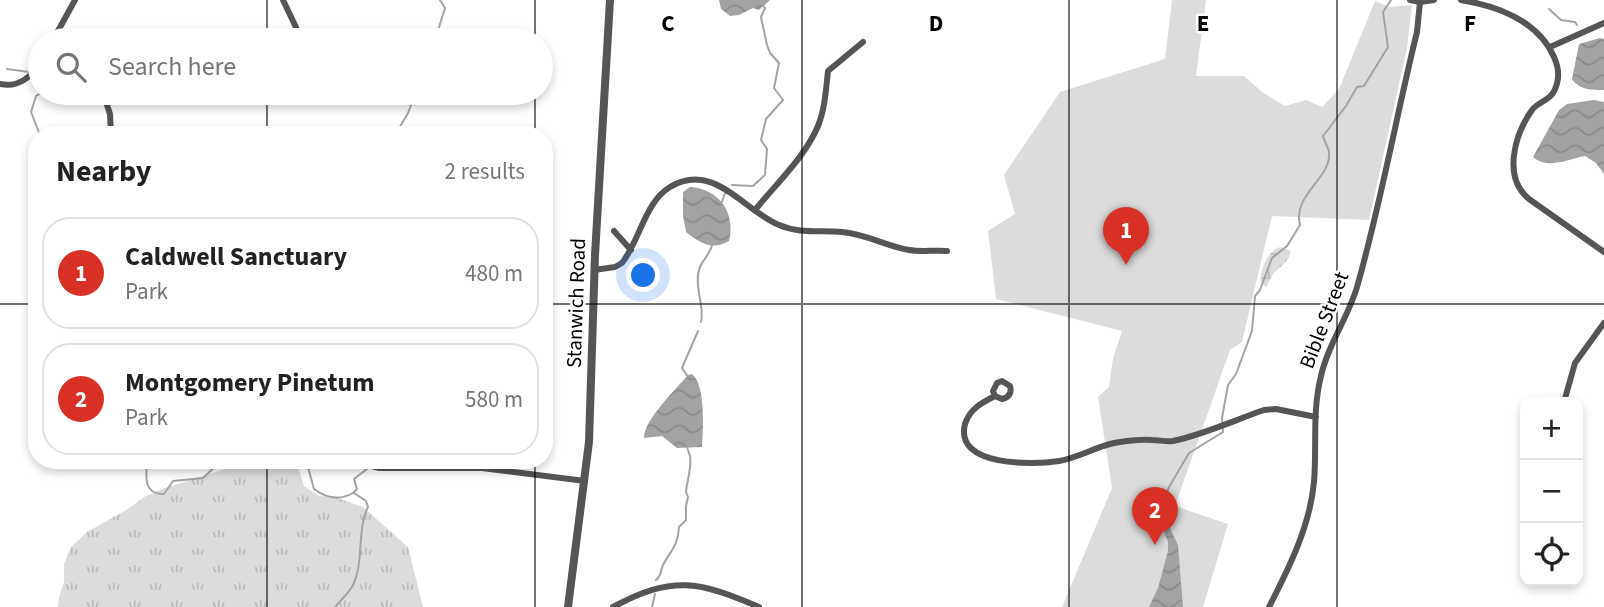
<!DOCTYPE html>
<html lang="en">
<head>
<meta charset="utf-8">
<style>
  :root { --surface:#fff; --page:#f6f6f6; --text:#222; --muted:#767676; --line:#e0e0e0; --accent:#d93025 }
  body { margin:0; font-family:"Source Sans 3",sans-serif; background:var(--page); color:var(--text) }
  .controls { position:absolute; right:21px; bottom:21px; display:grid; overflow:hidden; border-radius:14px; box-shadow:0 4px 10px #0003 }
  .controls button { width:63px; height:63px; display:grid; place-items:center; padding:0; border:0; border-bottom:2px solid var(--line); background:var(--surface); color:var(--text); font:35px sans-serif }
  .you { position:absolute; left:644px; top:276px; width:24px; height:24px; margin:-18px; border:5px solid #fff; border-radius:50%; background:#1a73e8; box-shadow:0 0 0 10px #1a73e833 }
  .badge { display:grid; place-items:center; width:46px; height:46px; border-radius:50%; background:var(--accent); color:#fff; font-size:23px; font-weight:700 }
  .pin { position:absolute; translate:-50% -58px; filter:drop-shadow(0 2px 4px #0008) }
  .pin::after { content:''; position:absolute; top:37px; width:24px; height:21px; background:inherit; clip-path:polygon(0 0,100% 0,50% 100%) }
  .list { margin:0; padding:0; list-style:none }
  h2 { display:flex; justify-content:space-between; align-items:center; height:91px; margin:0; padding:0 28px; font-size:30px }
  h2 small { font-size:23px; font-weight:400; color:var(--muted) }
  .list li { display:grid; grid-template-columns:46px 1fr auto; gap:21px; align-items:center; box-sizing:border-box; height:112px; margin:0 14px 14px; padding:0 14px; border:2px solid var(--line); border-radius:28px }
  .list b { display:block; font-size:26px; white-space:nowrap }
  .list p { margin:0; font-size:23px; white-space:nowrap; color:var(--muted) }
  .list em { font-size:23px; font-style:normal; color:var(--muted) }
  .icon { flex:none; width:38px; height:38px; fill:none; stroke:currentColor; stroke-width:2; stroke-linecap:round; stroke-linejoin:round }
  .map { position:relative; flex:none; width:1604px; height:607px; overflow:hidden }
  .search { position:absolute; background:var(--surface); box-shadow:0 4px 10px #0003; left:28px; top:28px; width:525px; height:77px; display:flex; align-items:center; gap:18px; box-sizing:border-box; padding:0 24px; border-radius:38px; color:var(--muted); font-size:26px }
  .panel { position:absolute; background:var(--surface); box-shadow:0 4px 10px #0003; left:28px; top:126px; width:525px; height:343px; border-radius:28px }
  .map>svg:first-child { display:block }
  .grass { fill:url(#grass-tufts) }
  .wetland { fill:url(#wetland-marsh) }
  .park { fill:#dcdcdc }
  .water { fill:url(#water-waves) }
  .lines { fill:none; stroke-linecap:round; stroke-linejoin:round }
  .stream { stroke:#a3a3a3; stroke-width:2 }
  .minor { stroke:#555; stroke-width:6 }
  .tertiary { stroke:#555; stroke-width:8 }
  .grid { fill:none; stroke:#000; stroke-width:2; stroke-opacity:0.55 }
  .labels { text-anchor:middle; stroke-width:5; stroke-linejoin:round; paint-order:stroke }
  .street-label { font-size:21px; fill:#000; stroke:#fff }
  .grid-label { font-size:23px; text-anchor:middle; font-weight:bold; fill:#000; stroke:#fff; stroke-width:5; stroke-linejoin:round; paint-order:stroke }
</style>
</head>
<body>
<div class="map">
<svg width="1604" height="607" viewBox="0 0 1604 607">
  <defs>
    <pattern id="grass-tufts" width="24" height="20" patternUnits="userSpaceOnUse" patternTransform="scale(1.75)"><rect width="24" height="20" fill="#dcdcdc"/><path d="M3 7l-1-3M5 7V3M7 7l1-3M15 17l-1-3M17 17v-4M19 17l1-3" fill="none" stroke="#bbb"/></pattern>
    <pattern id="wetland-marsh" width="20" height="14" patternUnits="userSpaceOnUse" patternTransform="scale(1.75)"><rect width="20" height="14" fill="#dcdcdc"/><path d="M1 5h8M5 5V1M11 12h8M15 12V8" fill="none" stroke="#bbb"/></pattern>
    <pattern id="water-waves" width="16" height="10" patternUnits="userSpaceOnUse" patternTransform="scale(1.75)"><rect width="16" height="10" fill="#a3a3a3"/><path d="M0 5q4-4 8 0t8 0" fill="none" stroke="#8b8b8b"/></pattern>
  </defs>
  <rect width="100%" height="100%" fill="#fff"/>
  <!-- grass -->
  <path class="grass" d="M269 460H296L304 486 319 496 335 497 363 507 408 547 423 607H58L59 597 64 582V564L71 547 87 532 128 509 144 497 162 489 225 469Z"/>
  <!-- wetland -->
  <path class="wetland" d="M1280 247 1291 251C1288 262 1284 264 1276 271 1271 275 1269 283 1266 287L1260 281C1263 266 1265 254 1280 247Z"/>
  <!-- park -->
  <path class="park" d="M1172 0H1206L1196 76H1244L1262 92 1285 106 1306 100 1322 107 1339 89 1375 1 1389 7 1412 5 1407 48 1369 220 1272 216 1242 342 1230 350 1175 506 1228 524 1203 607H1062L1112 488 1098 397 1109 387 1113 358 1122 331 996 299 988 231 1015 214 1004 175 1060 92 1165 59Z"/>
  <!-- water -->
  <path class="water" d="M719 0H770L759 10 753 8 739 15 730 16 721 9Z
    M1600 38 1604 39V90C1592 90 1579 90 1572 79L1579 44Z
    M1594 100 1604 102V174L1596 163 1585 156C1568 159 1548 170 1533 157L1559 110 1567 104Z
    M690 187C719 189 736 212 729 241 712 251 700 243 686 232L683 216V192Z
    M692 374C706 385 703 429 702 447L677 448 662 436 644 438C643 421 677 388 688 375Z
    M1166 496 1168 508 1166 520 1178 545 1183 607H1149L1158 588 1168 551V542L1161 524 1162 505Z"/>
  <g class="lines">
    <!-- stream -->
    <path class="stream" d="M1549 9 1561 20 1575 22 1577 25
      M435 40 445 8 440 0
      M7 69 29 72
      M34 74 40 75
      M40 135 31 112 36 96 41 93
      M395 135 408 113 413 100
      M732 185 753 186 765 175 767 149 761 140 766 119 783 100 774 88 779 63 770 53 767 45 761 17 765 8 759 0
      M722 202 725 193
      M701 322C705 307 694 287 699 270 701 261 710 255 712 245
      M688 377 682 368 698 331
      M147 460C146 476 143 495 164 494L173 481 203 478 219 463 228 460
      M249 460H255
      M306 460 314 489C326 498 339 501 353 493
      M354 492 357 489 354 479 367 469
      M1165 498 1169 487 1189 453 1223 432 1222 418 1228 385 1236 374 1252 331 1255 296 1260 290 1272 258 1287 246 1300 225C1292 195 1332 178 1329 152 1328 147 1324 141 1323 136L1346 106 1357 87 1364 86 1388 47 1383 12 1391 0
      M656 580C662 575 660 572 663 565 671 550 678 546 679 527L686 520V506L688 497 686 492C687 481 692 467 690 456 689 453 687 449 687 445
      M335 607C341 600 349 593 353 585 364 563 357 528 368 507L366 501 354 493
      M652 607 655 594"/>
    <!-- minor -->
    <path class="minor" d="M283 0 302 40
      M1410 0 1420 2 1434 0
      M1461 0C1497 6 1538 21 1554 57 1559 68 1560 81 1553 93 1549 100 1537 103 1532 110 1515 134 1502 177 1529 199L1604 252
      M53 40 75 0
      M1550 47 1604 23
      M0 84C18 88 31 77 40 63
      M103 93 110 114 111 135
      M755 210C776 184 805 157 818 126 825 109 826 89 828 71L863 42
      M614 231 631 250
      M594 270 615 267 622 263C640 240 645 202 670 187 714 161 743 210 779 225 800 234 820 230 842 232 866 234 886 246 909 250 921 252 935 250 947 251
      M995 396 993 391 997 383 1002 381 1010 386C1012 392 1009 398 1002 399L995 396C981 403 970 409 965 424 954 467 1033 465 1059 461 1078 458 1095 447 1114 443 1126 441 1139 439 1152 440 1159 440 1166 442 1173 441 1202 435 1235 420 1264 410L1276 409 1316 417
      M1564 402 1575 363 1604 323
      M365 460 372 466 379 468H482L585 481
      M613 607C672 575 699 581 759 607
      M1269 607C1289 568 1310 526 1314 482 1317 447 1312 411 1321 376 1328 344 1348 318 1357 287 1381 203 1396 117 1417 32L1420 2"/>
    <!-- tertiary -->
    <path class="tertiary" d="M568 607 589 442 595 255 610 0"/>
  </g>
  <!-- grid -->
  <path class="grid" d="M267 0V40M535 0V40M802 0V607M1069 0V607M1337 0V607M267 93V135M535 93V135M0 304H37M544 304H1604M267 460V607M535 460V607"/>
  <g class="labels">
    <!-- street labels -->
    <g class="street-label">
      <text transform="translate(576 303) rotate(-88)" y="7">Stanwich Road</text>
      <text transform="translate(1324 320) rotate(-69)" y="7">Bible Street</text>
    </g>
  </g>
  <g class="grid-label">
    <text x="668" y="31">C</text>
    <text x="936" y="31">D</text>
    <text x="1203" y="31">E</text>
    <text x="1470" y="31">F</text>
  </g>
</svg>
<div class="controls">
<button>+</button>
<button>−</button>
<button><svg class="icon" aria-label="locate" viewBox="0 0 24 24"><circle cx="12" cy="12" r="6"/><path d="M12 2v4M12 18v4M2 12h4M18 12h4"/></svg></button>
</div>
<div class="you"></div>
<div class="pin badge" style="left:1126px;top:265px">1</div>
<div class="pin badge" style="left:1155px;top:545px">2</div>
<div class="search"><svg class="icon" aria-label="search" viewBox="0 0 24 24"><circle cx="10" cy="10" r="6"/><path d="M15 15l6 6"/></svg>Search here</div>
<section class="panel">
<h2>Nearby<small>2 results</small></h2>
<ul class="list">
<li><span class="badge">1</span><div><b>Caldwell Sanctuary</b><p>Park</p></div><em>480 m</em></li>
<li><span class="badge">2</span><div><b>Montgomery Pinetum</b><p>Park</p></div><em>580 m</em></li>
</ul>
</section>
</div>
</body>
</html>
